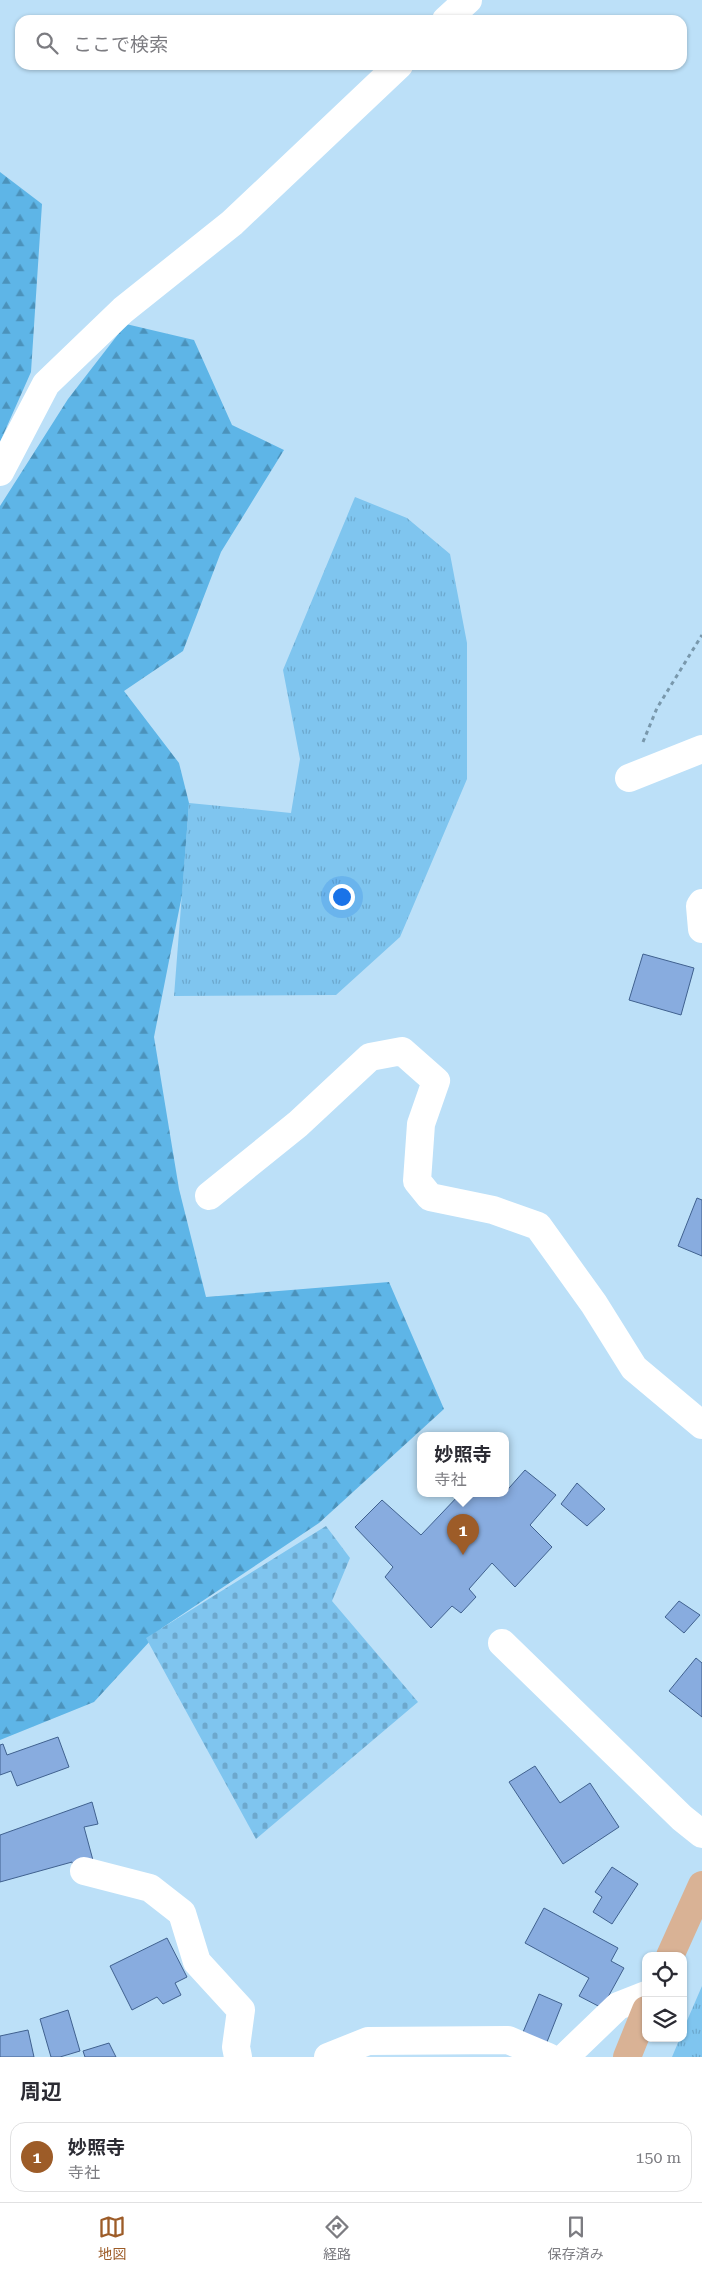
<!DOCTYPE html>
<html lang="ja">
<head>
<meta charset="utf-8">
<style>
  :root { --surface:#fff; --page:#f7f7f7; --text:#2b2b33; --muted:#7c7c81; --line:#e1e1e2; --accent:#9d5c28 }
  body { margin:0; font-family:"Roboto Serif","Noto Sans JP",serif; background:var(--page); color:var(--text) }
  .controls { position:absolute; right:15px; bottom:15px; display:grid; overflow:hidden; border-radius:10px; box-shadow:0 1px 4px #0004 }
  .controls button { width:45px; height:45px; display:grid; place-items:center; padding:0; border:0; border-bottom:1px solid var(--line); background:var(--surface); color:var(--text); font:25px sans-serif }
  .you { position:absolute; left:341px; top:896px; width:18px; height:18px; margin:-12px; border:4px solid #fff; border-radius:50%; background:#1a73e8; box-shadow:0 0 0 8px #1a73e833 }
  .badge { display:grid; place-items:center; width:32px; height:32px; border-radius:50%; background:var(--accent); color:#fff; font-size:16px; font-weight:700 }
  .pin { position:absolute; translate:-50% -41px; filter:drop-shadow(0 1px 2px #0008) }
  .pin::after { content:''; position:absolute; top:26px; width:18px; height:15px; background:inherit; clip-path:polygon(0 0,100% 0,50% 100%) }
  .popup { position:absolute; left:417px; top:1432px; width:92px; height:65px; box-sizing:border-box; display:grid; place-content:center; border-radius:10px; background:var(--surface); filter:drop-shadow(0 1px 4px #0005); font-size:16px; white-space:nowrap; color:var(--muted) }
  .popup b { font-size:19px; color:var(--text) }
  .popup::after { content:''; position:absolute; left:50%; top:100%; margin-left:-10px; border:10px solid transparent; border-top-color:var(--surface) }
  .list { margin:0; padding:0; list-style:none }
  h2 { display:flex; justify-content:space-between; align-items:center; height:65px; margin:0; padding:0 20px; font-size:21px }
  h2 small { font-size:16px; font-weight:400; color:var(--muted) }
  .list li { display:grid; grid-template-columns:32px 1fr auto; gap:15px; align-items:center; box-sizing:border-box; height:70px; margin:0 10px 10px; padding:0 10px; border:1px solid var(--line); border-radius:15px }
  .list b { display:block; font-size:19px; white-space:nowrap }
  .list p { margin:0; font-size:16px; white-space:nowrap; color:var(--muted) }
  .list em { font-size:16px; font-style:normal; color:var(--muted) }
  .icon { flex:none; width:28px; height:28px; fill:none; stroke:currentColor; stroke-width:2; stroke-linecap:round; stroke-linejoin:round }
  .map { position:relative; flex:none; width:702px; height:2057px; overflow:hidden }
  .search { position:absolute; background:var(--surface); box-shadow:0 1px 4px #0004; left:15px; right:15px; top:15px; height:55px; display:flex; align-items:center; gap:12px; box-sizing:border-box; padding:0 18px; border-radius:15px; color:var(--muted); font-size:19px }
  .sheet { height:145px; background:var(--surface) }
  nav { display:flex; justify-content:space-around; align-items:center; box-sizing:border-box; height:70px; border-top:1px solid var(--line); background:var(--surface); font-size:14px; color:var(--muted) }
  nav a { display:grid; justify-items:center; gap:2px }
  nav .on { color:var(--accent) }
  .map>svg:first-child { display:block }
  .grass { fill:url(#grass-tufts) }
  .forest { fill:url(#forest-firs) }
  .cemetery { fill:url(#cemetery-stones) }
  .building { fill:#88acdf; stroke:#40618f }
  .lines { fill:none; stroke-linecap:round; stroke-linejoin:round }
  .path { stroke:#7998ac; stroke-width:3; stroke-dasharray:4 4; stroke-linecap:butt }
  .minor { stroke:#fff; stroke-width:28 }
  .major { stroke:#d9b295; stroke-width:28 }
</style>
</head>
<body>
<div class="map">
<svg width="702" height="2057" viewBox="0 0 702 2057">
  <defs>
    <pattern id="grass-tufts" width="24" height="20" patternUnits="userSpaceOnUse" patternTransform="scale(1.25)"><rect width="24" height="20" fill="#7fc5ef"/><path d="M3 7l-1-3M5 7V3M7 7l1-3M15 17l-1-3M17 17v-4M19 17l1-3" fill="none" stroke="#6ca8cd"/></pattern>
    <pattern id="forest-firs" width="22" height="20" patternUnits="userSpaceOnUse" patternTransform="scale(1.25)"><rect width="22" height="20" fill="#5eb5e7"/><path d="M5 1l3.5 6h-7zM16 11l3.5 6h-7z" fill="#4b92bb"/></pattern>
    <pattern id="cemetery-stones" width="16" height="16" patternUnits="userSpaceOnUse" patternTransform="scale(1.25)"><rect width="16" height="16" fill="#7fc5ef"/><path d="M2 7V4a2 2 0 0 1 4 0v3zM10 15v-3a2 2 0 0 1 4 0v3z" fill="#6ca8cd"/></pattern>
  </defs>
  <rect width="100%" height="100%" fill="#bce0f8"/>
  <!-- grass -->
  <path class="grass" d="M355 497 407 518 450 554 467 643V779L400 937 336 995 174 996 189 803 291 813 300 759 283 670Z
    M702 1986V2057H672L680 2038H683V2030Z"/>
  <!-- forest -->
  <path class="forest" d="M0 172 42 204 31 372 0 442Z
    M126 324 194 340 232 425 284 450 221 552 183 651 124 691 179 763 189 803 182 895 154 1037 179 1189 206 1297 389 1282 444 1409 319 1523 162 1628 94 1702 0 1740V506L68 399Z"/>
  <!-- cemetery -->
  <path class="cemetery" d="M326 1526 350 1558 332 1601 418 1702 256 1839 146 1638Z"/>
  <!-- building -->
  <path class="building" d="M643 954 694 968 681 1015 629 1000Z
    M697 1198 702 1200V1256L678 1246Z
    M525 1470 556 1495 530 1525 552 1547 515 1587 492 1563 469 1589 476 1597 461 1613 452 1606 431 1628 385 1577 393 1567 355 1527 382 1500 421 1535 460 1494H500L502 1496Z
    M577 1483 605 1509 587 1526 561 1504Z
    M679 1601 700 1615 684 1633 665 1617Z
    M696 1658 702 1663V1717L669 1691Z
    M58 1737 69 1767 17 1786 11 1771 0 1775V1745L3 1744 7 1755Z
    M535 1766 560 1803 590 1783 619 1827 563 1864 509 1782Z
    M92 1802 98 1824 84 1827 94 1864 74 1870 72 1862 0 1882V1835Z
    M612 1867 638 1884 612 1924 593 1912 602 1897 595 1892Z
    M544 1908 618 1948 611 1961 624 1968 602 2008 579 1996 589 1978 525 1943Z
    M167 1938 187 1977 175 1983 181 1995 163 2004 157 1997 132 2010 110 1966Z
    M539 1994 562 2004 545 2047 521 2037Z
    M68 2010 80 2051 60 2057H51L40 2019Z
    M28 2030 34 2057H0V2036Z
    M109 2043 116 2057H85L83 2051Z"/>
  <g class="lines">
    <!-- path -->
    <path class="path" d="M643 742 657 708 702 635"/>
    <!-- minor -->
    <path class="minor" d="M446 20 468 0
      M0 472 46 384 123 310 232 223 399 65
      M629 778 702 749
      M702 903 700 906 702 929
      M209 1196 298 1124 370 1057 402 1051 436 1081 421 1124 417 1181 430 1197 493 1210 538 1226 594 1304 634 1368 702 1425
      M502 1643 682 1818 702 1834
      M84 1871 150 1888 182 1913 197 1962 241 2010 236 2047 238 2057
      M328 2057 368 2041 508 2040 548 2057
      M565 2057 618 2006 646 1995"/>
    <!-- major -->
    <path class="major" d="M670 1956 702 1885
      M627 2057 646 2010"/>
  </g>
</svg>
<div class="controls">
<button><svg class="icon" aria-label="locate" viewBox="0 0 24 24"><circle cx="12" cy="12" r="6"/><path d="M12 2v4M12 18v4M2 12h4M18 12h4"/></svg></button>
<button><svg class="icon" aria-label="layers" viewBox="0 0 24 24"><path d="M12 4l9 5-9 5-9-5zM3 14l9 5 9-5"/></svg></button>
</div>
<div class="you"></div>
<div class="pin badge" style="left:463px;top:1555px">1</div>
<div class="popup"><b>妙照寺</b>寺社</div>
<div class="search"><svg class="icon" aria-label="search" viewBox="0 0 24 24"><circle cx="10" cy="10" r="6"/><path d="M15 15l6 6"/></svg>ここで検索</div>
</div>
<section class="sheet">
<h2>周辺<small></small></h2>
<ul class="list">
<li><span class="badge">1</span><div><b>妙照寺</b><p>寺社</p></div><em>150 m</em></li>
</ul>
</section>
<nav>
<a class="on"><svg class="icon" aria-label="map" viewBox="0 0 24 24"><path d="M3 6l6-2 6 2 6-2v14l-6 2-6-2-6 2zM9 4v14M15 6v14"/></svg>地図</a>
<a><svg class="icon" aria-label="directions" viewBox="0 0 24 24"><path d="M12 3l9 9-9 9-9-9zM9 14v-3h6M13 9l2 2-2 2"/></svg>経路</a>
<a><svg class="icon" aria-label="saved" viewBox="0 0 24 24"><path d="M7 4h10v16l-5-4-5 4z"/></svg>保存済み</a>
</nav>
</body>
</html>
